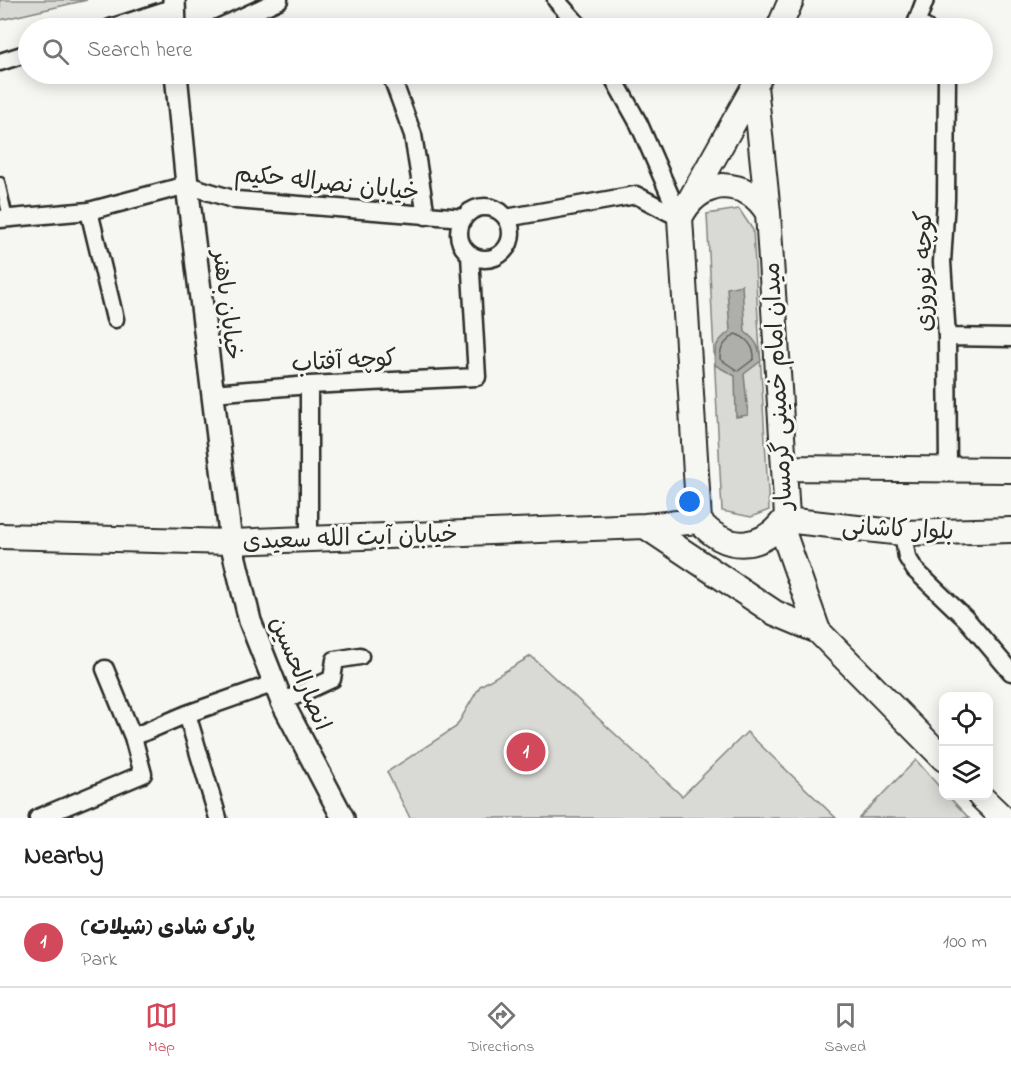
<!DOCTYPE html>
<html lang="en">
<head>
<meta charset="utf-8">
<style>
  :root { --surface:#fff; --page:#f6f6f6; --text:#222; --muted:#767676; --line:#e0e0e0; --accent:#d1495b }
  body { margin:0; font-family:"Indie Flower","Playpen Sans Arabic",sans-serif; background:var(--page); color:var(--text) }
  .controls { position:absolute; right:18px; bottom:18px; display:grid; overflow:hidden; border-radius:12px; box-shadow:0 3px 15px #0003 }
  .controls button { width:54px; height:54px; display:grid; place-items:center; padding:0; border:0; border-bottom:2px solid var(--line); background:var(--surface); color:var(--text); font:30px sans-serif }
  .you { position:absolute; left:690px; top:502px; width:21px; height:21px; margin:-15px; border:4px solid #fff; border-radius:50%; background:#1a73e8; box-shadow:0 0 0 9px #1a73e833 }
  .badge { display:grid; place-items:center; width:39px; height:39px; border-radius:50%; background:var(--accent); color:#fff; font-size:20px; font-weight:700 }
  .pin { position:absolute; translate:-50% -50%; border:3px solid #fff; box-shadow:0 2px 6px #0006 }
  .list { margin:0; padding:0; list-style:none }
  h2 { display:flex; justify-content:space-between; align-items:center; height:78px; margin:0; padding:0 24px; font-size:26px }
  h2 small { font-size:20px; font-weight:400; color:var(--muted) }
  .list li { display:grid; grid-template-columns:39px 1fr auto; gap:18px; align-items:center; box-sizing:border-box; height:90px; padding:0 24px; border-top:2px solid var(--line) }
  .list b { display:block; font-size:22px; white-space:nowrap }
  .list p { margin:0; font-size:20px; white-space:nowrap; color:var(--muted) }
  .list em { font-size:20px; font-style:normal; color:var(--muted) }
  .icon { flex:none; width:33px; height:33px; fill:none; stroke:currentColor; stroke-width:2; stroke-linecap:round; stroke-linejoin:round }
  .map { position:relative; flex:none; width:1011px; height:818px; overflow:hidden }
  .search { position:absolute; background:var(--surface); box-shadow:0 3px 15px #0003; left:18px; right:18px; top:18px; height:66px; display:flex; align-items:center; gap:15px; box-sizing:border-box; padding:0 21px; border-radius:33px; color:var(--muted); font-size:22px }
  .sheet { height:168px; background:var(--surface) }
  nav { display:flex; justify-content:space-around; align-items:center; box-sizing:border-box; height:84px; border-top:2px solid var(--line); background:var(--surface); font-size:16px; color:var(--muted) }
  nav a { display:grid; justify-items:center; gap:3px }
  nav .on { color:var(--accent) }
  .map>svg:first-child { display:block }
  .green { fill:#d9d9d5; stroke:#828280; stroke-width:1.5 }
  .water { fill:#aeaeab; stroke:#7a7a78; stroke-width:1.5 }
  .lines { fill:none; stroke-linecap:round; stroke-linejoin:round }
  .shore { stroke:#5f5f5e; stroke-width:1.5 }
  .service-casing { stroke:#2b2b2b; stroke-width:13 }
  .minor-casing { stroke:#2b2b2b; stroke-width:21 }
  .tertiary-casing { stroke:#2b2b2b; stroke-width:26 }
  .secondary-casing { stroke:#2b2b2b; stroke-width:28 }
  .service { stroke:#f6f6f2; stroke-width:8 }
  .minor { stroke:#f6f6f2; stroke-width:16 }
  .tertiary { stroke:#f6f6f2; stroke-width:21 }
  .secondary { stroke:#f6f6f2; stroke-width:24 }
  .labels { text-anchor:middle; stroke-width:6; stroke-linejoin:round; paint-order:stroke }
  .street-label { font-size:24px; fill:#2b2b2b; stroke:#f6f6f2 }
</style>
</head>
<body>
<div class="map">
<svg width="1011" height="818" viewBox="0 0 1011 818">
  <rect width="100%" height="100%" fill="#f6f6f2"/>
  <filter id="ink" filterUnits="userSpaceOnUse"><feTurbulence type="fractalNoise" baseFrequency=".0167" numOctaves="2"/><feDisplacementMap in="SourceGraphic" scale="12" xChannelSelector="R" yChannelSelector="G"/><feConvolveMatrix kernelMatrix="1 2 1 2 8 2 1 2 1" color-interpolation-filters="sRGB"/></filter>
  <g filter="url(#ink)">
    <!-- green -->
    <path class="green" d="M0 0H87L0 20Z
      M739 209 753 230 769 510 751 517 722 511 707 214Z
      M531 656 682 796 747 732 836 818H410L387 772 456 727 480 686Z
      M916 760 943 791 944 796H948L969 818H859Z"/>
    <!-- water -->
    <path class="water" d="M742 285 745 332C756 340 760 348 761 361L744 374 748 415 736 417 735 376 715 365C714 346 716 342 730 331L727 288Z"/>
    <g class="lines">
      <!-- shore -->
      <path class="shore" d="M735 334C746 337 755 347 754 359L738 371 720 359C720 346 726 342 735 334Z"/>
      <defs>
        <path id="service" d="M0 182 8 218"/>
        <path id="minor" d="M556 0 581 28
          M925 0 916 24 926 28
          M110 28 175 7
          M218 28 279 0
          M0 62 28 53
          M611 74 639 124 680 218
          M947 74 946 200 942 262 947 337 948 469
          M391 75 413 135 426 216
          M459 233a26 26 0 1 1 52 0a26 26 0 1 1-52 0Z
          M89 211 115 319
          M506 218 636 195 680 218
          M0 219 89 211 187 185 236 200 464 218
          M947 337 1011 338
          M213 393 309 385 477 377 470 255
          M903 533 907 557 915 570 967 620 1011 672
          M309 539V385
          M105 669 133 737
          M282 702 332 679 335 660 360 656
          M187 714 218 818
          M38 818 143 774 133 737 187 714 275 683"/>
        <path id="tertiary" d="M174 0 175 28
          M176 74 187 185 231 542 250 621 282 702 343 818"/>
        <path id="secondary" d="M779 28 791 0
          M755 86 768 213
          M722 186C744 187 757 195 768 213L787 516C763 551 727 553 699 521L680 218C689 199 702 189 722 186Z
          M690 200 761 74
          M785 468 1011 470
          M785 520 903 533 1011 530
          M645 526 775 613 818 631 944 759
          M781 526 818 631
          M0 536 231 542 645 526 699 521
          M980 796 1003 818"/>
      </defs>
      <!-- service casing -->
      <use href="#service" class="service-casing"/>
      <!-- minor casing -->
      <use href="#minor" class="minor-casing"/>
      <!-- tertiary casing -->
      <use href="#tertiary" class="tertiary-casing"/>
      <!-- secondary casing -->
      <use href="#secondary" class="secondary-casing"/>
      <!-- service -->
      <use href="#service" class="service"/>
      <!-- minor -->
      <use href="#minor" class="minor"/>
      <!-- tertiary -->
      <use href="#tertiary" class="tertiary"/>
      <!-- secondary -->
      <use href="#secondary" class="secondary"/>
    </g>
  </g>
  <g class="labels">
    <!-- street labels -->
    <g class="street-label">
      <text transform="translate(327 182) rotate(6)" y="8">خیابان نصراله حکیم</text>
      <text transform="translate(923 271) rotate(-90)" y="8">کوچه نوروزی</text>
      <text transform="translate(228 305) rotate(83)" y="8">خیابان باهنر</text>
      <text transform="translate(344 360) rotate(-3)" y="8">کوچه آفتاب</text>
      <text transform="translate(777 386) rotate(-93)" y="8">میدان امام خمینی گرمسار</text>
      <text transform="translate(898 528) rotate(3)" y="8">بلوار کاشانی</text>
      <text transform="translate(350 537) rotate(-2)" y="8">خیابان آیت الله سعیدی</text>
      <text transform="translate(301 673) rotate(67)" y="8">انصارالحسین</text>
    </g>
  </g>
</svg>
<div class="controls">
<button><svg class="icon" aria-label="locate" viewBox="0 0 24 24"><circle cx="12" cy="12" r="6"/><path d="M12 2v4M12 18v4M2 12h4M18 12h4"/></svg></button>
<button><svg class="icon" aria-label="layers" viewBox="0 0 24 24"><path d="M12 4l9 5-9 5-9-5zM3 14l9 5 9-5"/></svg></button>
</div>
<div class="you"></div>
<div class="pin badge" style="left:526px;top:752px">1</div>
<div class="search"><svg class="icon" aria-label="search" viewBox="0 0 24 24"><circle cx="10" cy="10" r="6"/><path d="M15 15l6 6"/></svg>Search here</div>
</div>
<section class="sheet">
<h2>Nearby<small></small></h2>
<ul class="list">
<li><span class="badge">1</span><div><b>پارک شادی (شیلات)</b><p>Park</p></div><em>100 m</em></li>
</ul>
</section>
<nav>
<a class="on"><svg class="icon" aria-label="map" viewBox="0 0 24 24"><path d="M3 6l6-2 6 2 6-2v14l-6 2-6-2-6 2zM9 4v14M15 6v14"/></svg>Map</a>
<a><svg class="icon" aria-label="directions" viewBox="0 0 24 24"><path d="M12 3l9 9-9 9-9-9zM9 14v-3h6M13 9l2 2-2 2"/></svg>Directions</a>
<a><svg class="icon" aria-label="saved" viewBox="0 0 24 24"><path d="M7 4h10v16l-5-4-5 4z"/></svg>Saved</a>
</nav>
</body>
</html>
